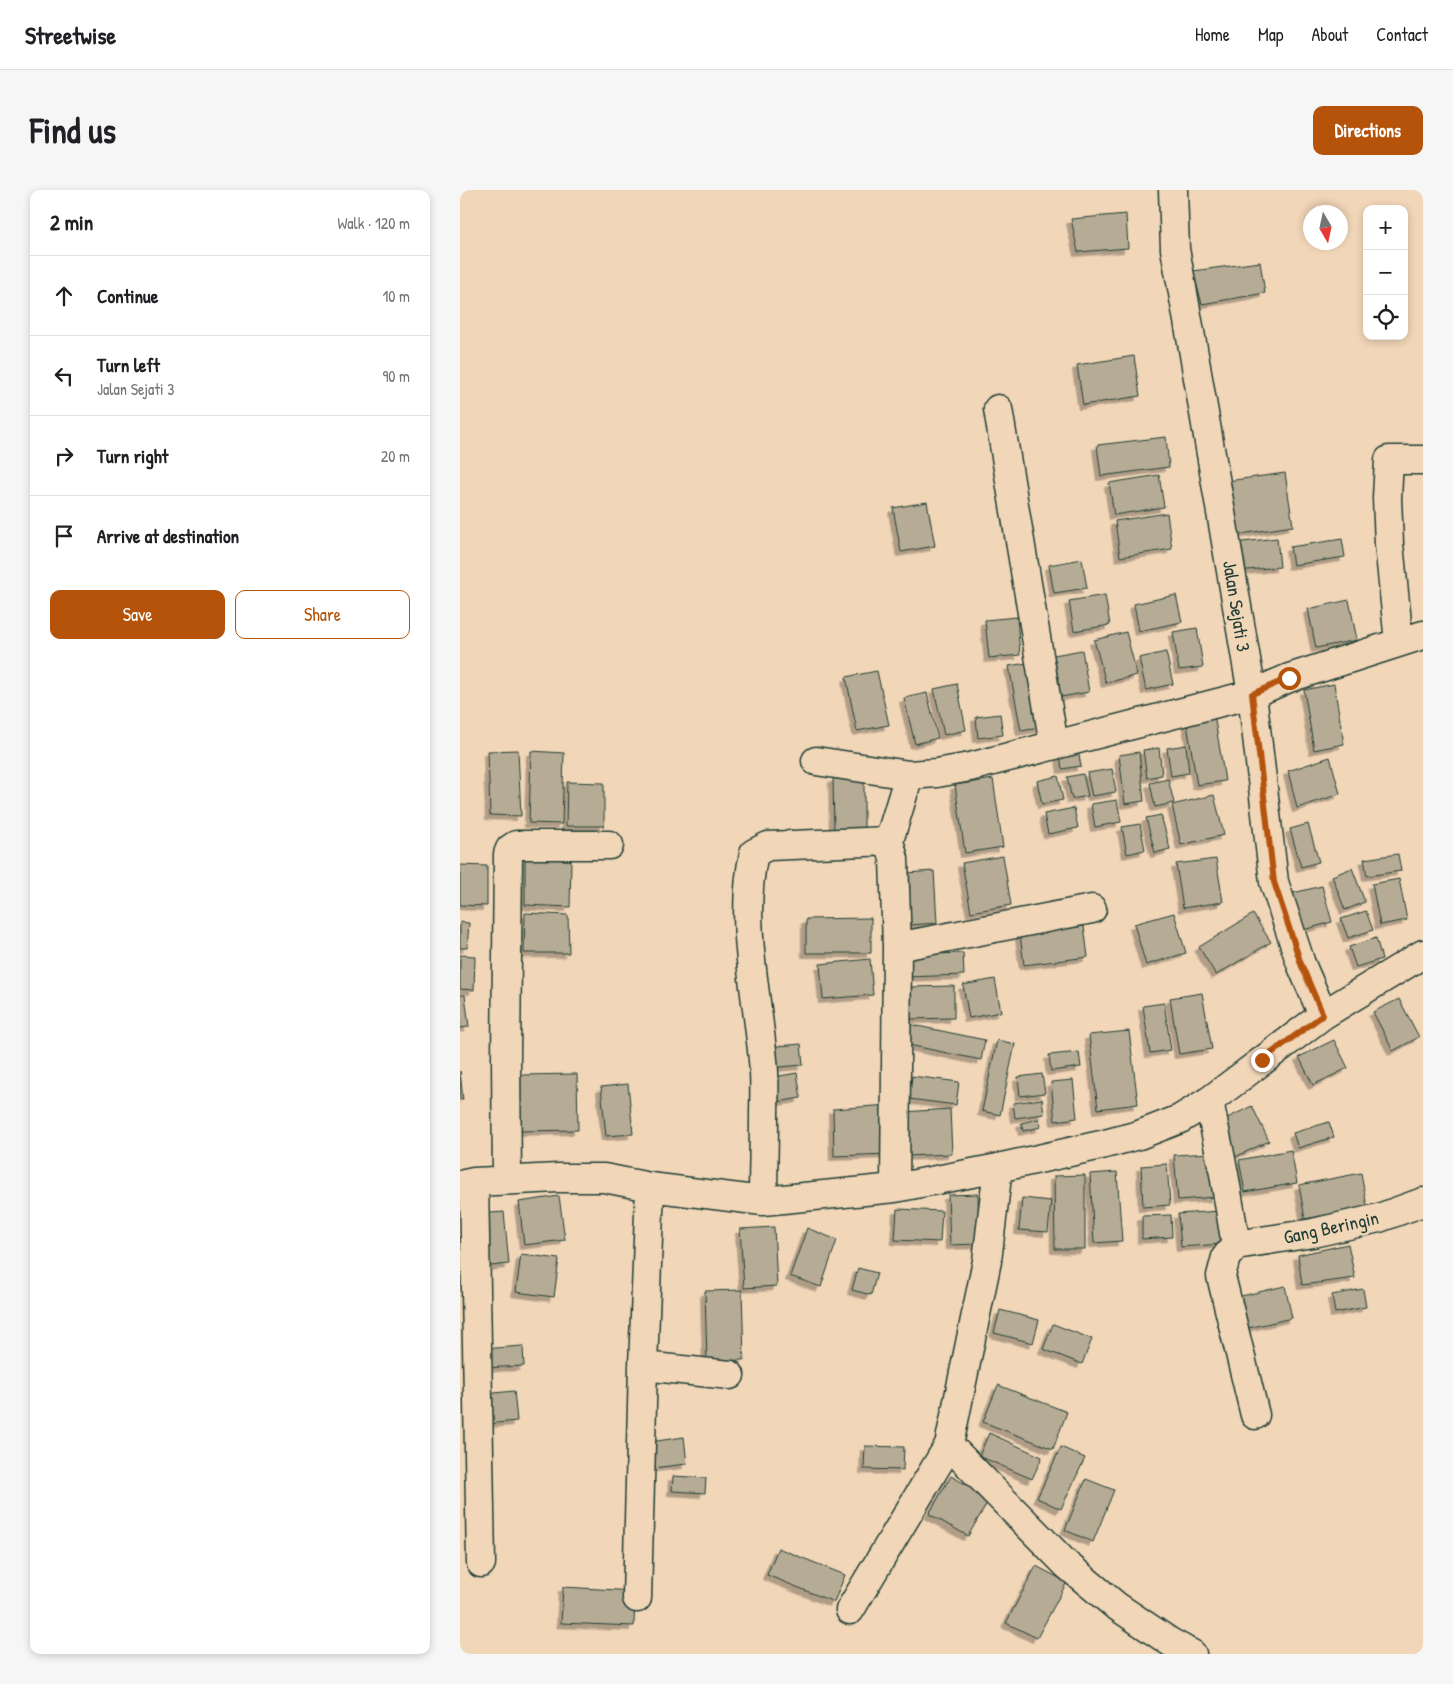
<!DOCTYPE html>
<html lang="en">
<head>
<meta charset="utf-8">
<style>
  :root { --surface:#fff; --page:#f6f6f6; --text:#202124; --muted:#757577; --line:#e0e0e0; --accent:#b45309 }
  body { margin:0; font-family:"Patrick Hand",sans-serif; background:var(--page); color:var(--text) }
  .controls { position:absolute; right:15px; top:15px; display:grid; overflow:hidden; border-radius:10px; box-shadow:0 2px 8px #0003 }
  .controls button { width:45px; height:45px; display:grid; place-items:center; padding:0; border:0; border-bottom:1px solid var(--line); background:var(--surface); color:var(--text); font:25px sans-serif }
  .compass { position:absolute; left:843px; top:15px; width:45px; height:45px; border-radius:50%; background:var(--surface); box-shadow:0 2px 8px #0003; rotate:171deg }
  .stop { position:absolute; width:15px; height:15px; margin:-11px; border:4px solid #b45309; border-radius:50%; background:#fff }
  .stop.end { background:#b45309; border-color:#fff; box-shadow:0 1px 5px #0008 }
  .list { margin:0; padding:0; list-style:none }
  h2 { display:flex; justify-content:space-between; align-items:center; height:65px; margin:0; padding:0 20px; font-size:21px }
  h2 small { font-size:16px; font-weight:400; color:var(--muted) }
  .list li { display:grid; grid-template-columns:32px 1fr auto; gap:15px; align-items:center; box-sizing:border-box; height:80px; padding:0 20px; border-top:1px solid var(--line) }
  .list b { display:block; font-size:19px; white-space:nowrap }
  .list p { margin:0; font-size:16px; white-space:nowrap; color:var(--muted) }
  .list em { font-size:16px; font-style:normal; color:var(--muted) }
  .actions { display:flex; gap:10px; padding:15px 20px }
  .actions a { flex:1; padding:11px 0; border:1px solid var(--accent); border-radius:10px; text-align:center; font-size:18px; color:var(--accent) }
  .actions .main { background:var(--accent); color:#fff }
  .icon { flex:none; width:28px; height:28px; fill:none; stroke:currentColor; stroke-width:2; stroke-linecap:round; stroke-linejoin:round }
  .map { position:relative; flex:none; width:963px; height:1464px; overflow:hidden; border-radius:10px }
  header { display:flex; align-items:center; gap:30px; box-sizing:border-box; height:70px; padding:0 25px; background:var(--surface); border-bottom:1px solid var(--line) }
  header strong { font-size:24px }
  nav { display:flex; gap:28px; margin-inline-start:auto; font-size:18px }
  .intro { display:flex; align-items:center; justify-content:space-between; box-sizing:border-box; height:120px; padding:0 30px }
  h1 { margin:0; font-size:35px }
  .button { padding:12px 22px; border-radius:10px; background:var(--accent); color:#fff; font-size:18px; font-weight:700 }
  main { display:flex; gap:30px; padding:0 30px }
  aside { flex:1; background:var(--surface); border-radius:10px; box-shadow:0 2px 8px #0003 }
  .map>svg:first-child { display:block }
  .building { fill:#b6ab94; stroke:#1f3d34; filter:url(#shadow) }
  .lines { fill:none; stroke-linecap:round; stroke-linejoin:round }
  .minor-casing { stroke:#1f3d34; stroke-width:31 }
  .minor { stroke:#f1d6b8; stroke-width:28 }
  .route { stroke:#b45309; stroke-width:6 }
  .labels { text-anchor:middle; stroke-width:5; stroke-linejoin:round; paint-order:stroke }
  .street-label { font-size:19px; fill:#1f3d34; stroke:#f1d6b8 }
</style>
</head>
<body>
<header>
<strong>Streetwise</strong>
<nav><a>Home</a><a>Map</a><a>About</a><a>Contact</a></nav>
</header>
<div class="intro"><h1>Find us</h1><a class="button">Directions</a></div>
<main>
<aside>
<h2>2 min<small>Walk · 120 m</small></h2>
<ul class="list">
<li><svg class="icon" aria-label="ahead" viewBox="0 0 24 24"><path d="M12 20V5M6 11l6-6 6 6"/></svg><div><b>Continue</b></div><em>10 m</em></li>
<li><svg class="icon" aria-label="left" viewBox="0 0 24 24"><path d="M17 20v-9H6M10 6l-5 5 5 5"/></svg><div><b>Turn left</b><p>Jalan Sejati 3</p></div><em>90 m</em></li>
<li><svg class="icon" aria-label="right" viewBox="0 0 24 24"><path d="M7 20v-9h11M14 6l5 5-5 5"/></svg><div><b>Turn right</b></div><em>20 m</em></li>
<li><svg class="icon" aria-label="arrive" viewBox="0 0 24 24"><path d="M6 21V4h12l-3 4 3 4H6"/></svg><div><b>Arrive at destination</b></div></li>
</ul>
<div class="actions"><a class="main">Save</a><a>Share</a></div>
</aside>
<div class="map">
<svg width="963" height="1464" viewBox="0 0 963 1464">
  <defs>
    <filter id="shadow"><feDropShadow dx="-4.5" dy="4.5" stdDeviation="0" flood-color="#0004"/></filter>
  </defs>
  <rect width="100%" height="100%" fill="#f1d6b8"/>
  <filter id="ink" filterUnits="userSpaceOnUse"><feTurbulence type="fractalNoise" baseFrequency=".02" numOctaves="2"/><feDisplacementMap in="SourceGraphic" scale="10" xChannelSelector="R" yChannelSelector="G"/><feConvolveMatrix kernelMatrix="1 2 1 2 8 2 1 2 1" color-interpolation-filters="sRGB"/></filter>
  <g filter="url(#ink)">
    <!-- building -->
    <path class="building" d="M666 24 668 58 618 62 611 29Z
      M800 72 805 103 742 114 733 81Z
      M674 166 680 206 623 215 617 175Z
      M706 247 709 277 641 286 637 255Z
      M825 283 833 336 768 346 760 292Z
      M699 285 704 317 654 325 649 293Z
      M467 312 475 356 441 362 433 318Z
      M707 323 712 359 660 367 655 331Z
      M817 348 820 377 777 381 774 353Z
      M882 349 885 367 833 375 830 357Z
      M622 369 627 398 594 403 589 375Z
      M645 405 650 435 614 441 609 411Z
      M716 405 722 432 679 441 674 414Z
      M889 410 897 450 856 458 848 419Z
      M557 427 560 465 529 468 525 430Z
      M737 438 743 477 719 480 713 442Z
      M666 442 677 485 646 493 634 450Z
      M622 460 629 502 601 507 594 465Z
      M706 462 713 494 686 500 679 468Z
      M573 472 585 537 561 541 549 476Z
      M417 481 429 535 397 541 386 487Z
      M497 494 506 540 484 545 474 499Z
      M874 494 884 554 854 560 844 500Z
      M467 503 478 548 455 554 444 508Z
      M540 524 543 545 518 548 516 527Z
      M754 524 765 591 737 595 726 528Z
      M617 555 621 576 602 579 599 558Z
      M726 555 729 583 711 586 707 558Z
      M699 558 702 585 687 588 683 560Z
      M58 560 61 626 30 625 28 561Z
      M71 561 104 563 102 634 69 633Z
      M679 562 684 611 665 614 659 565Z
      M870 567 880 604 837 618 828 581Z
      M652 579 656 602 632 606 627 583Z
      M623 584 628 606 612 609 607 587Z
      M598 586 603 610 582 614 577 591Z
      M373 588H404V641L374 642Z
      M533 589 543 657 505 663 495 595Z
      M708 589 714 613 695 617 690 593Z
      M107 592 144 593V636H106Z
      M754 605 764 645 721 655 712 615Z
      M657 610 661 632 635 637 631 614Z
      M614 618 618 638 588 644 584 624Z
      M701 625 710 659 695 663 686 628Z
      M680 634 685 660 667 664 662 637Z
      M848 634 859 672 841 677 830 639Z
      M938 664 941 681 907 686 904 669Z
      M543 666 551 715 511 722 502 673Z
      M65 668 111 670 110 717 65 715Z
      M756 669 763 712 723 718 716 674Z
      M0 675 27 676V716L0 715Z
      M892 678 905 712 885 720 872 686Z
      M474 681 477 733 450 735 447 683Z
      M939 689 947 730 920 735 912 694Z
      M862 696 872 732 843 740 833 703Z
      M906 721 913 740 888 748 881 729Z
      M65 723 108 725 109 763H64Z
      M714 723 726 763 686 775 674 734Z
      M793 724 811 752 756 785 739 757Z
      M411 728V763H346V729Z
      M0 732 9 733 7 758H0Z
      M624 736 628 767 564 775 560 745Z
      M916 748 922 769 896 777 889 757Z
      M503 763 504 785 446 787 445 765Z
      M0 765 15 766 14 800 0 799Z
      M410 769 413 805 363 809 360 774Z
      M535 789 541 822 509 828 503 795Z
      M494 796V828L451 829 450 797Z
      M742 803 752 859 719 864 710 808Z
      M0 805H5L9 837 0 838Z
      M939 809 959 847 933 861 913 822Z
      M704 813 711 860 690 863 683 816Z
      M448 834 525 850 521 870 444 854Z
      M669 841 678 914 638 919 629 845Z
      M537 850 555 854 540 925 522 921Z
      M874 850 888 878 853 895 839 867Z
      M341 854 343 875 309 878 307 857Z
      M619 862 621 877 591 881 589 865Z
      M0 881 3 910H0Z
      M337 883 341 908 318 912 314 887Z
      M117 884 118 940 60 941V885Z
      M582 884 585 903 560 906 558 887Z
      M452 886 499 892 496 915 449 909Z
      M613 890 617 928 595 931 591 892Z
      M168 894 173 944 146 946 141 897Z
      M582 909 584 924 555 928 553 913Z
      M429 915 430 964 374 966 373 919Z
      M792 916 809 951 773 968 755 934Z
      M490 919 492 964 446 966 443 922Z
      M579 929 581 937 563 941 561 933Z
      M869 932 874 947 838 958 833 943Z
      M831 960 837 993 785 1002 779 970Z
      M752 963 755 1007 718 1010 714 965Z
      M707 974 710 1015 683 1017 681 976Z
      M657 982 662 1051 634 1053 630 984Z
      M901 983 907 1017 845 1029 839 995Z
      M625 985V1059H595L594 986Z
      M518 1004 519 1054 490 1055 488 1005Z
      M99 1006 105 1050 64 1055 59 1012Z
      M562 1008 591 1011 588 1042 559 1040Z
      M437 1019 482 1021 480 1052 435 1050Z
      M760 1021 762 1054 721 1057 718 1024Z
      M44 1022 49 1074 22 1077 17 1024Z
      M711 1025 712 1047 682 1049V1026Z
      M314 1037 317 1096 284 1098 280 1039Z
      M347 1038 377 1050 361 1097 330 1086Z
      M888 1054 895 1088 842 1095 838 1065Z
      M61 1064 99 1069 94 1107 56 1102Z
      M398 1078 417 1083 411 1105 392 1100Z
      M825 1096 832 1128 784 1139 777 1107Z
      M903 1099 906 1117 875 1123 872 1105Z
      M282 1100 284 1170 247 1171 245 1101Z
      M540 1120 579 1130 573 1153 534 1143Z
      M593 1134 632 1149 622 1174 583 1159Z
      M63 1156 64 1176 23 1178 22 1159Z
      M538 1195 607 1222 593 1259 523 1232Z
      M54 1201 57 1231 27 1234 24 1204Z
      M529 1243 582 1267 572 1289 519 1266Z
      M224 1247 227 1274 193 1278 190 1252Z
      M405 1256 444 1257 443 1280 404 1279Z
      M601 1257 625 1268 601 1319 577 1308Z
      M213 1286 246 1288 245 1303 212 1301Z
      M491 1286 530 1308 508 1346 469 1324Z
      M626 1289 654 1300 633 1352 605 1340Z
      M318 1358 385 1385 374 1412 307 1385Z
      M576 1376 607 1392 577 1448 546 1433Z
      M103 1397 175 1401 174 1436 101 1433Z"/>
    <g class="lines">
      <defs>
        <path id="minor" d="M713 0 715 59 732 153 792 504 814 692 841 774 863 825
          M538 219 594 555
          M939 452 929 354 927 308 929 270H963
          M356 571 449 585 477 583 510 577 792 504 829 488 963 445
          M437 757 632 719
          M749 911 764 984 776 1055 766 1067 761 1086 795 1225
          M47 990 46 868 48 664 50 659 56 655H149
          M14 992 21 1373
          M0 995 14 992 98 988H144L190 997 303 1011 435 998 538 978 641 955 679 945 720 929 749 911 863 825 963 764
          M435 998 437 757 434 669 429 651 449 585
          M303 1011C303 983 304 955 304 928 304 913 305 897 304 882 299 810 278 735 294 663L308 656 429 651
          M776 1055 853 1043 919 1028 963 1012
          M183 1176 270 1185
          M489 1255 607 1375 655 1415 710 1452 732 1464
          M177 1408 183 1176 190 997
          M390 1420 489 1255 527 1071 538 978"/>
      </defs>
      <!-- minor casing -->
      <use href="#minor" class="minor-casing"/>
      <!-- minor -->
      <use href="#minor" class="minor"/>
    </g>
  </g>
  <g class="lines" filter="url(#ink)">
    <!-- route -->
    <path class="route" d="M802 870 863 825 841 774 814 692 792 504 829 488"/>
  </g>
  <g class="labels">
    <!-- street labels -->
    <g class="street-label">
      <text transform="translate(777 416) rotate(81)" y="7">Jalan Sejati 3</text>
      <text transform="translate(871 1037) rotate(-12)" y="7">Gang Beringin</text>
    </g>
  </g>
</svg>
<div class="controls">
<button>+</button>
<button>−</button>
<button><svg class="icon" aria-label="locate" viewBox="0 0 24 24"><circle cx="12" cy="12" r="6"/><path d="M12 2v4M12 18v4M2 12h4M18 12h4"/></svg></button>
</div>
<svg class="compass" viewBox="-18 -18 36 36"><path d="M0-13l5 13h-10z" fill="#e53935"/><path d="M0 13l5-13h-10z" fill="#757577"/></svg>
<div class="stop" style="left:829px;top:488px"></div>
<div class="stop end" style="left:802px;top:870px"></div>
</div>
</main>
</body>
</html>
